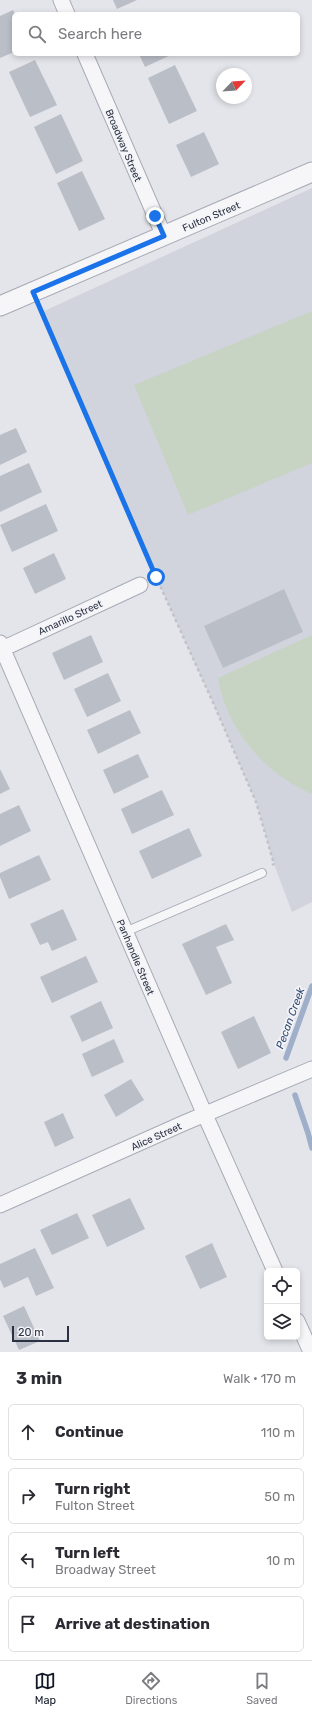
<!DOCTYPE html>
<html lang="en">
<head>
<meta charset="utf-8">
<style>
  :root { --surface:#fff; --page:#f7f7f7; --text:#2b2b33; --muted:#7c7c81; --line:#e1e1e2; --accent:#111827 }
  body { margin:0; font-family:Rubik,sans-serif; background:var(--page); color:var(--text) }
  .controls { position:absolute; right:12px; bottom:12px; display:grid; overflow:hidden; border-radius:6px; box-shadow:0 2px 6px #0003 }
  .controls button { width:36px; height:36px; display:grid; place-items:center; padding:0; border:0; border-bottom:1px solid var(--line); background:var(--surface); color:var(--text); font:20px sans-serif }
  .compass { position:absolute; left:216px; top:68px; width:36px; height:36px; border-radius:50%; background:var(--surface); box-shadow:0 2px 6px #0003; rotate:65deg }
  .scale { position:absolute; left:12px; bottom:10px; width:57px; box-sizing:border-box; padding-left:4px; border:2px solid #2b3142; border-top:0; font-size:11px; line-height:14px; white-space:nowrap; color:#2b3142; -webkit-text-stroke:3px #f3f4f8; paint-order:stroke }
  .stop { position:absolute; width:12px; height:12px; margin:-9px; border:3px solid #1a73e8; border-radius:50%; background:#fff }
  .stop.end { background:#1a73e8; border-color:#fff; box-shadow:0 1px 4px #0008 }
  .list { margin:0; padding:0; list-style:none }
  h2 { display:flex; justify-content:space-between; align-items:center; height:52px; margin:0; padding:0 16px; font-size:17px }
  h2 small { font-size:13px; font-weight:400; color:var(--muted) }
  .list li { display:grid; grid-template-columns:26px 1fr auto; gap:12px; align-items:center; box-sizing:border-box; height:56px; margin:0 8px 8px; padding:0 8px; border:1px solid var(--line); border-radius:6px }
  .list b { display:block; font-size:15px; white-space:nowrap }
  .list p { margin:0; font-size:13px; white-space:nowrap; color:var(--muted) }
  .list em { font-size:13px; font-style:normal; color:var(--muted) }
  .icon { flex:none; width:22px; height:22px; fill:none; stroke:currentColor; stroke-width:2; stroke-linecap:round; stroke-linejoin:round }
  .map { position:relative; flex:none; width:312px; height:1352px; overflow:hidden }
  .search { position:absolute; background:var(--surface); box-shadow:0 2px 6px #0003; left:12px; right:12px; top:12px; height:44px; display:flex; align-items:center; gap:10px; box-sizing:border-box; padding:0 14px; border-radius:6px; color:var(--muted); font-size:15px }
  .sheet { height:308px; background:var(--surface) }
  nav { display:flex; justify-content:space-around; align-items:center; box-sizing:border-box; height:56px; border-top:1px solid var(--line); background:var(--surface); font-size:11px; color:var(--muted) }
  nav a { display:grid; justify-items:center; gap:2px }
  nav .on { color:var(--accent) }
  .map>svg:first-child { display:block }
  .built { fill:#d1d4dc }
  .green { fill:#c7d4c4 }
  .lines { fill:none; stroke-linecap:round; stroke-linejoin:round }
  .stream { stroke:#9fafc9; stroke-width:5.5 }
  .building { fill:#babec7 }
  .service-casing { stroke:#a8abb5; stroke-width:10 }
  .minor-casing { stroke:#a8abb5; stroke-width:17 }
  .tertiary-casing { stroke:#a8abb5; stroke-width:21 }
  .path { stroke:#c1c3c9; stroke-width:2.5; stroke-dasharray:3 3; stroke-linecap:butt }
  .service { stroke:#f6f6f9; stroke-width:8 }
  .minor { stroke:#f6f6f9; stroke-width:15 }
  .tertiary { stroke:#f6f6f9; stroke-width:19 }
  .route { stroke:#1a73e8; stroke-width:5 }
  .labels { text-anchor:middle; stroke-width:3.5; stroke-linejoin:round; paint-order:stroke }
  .street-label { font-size:10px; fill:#2b3142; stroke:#f3f4f8 }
  .water-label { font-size:11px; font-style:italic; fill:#364c75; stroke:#f3f4f8 }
</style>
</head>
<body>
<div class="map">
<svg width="312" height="1352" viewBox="0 0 312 1352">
  <rect width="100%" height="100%" fill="#e3e5eb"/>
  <!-- built -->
  <path class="built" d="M312 188V902L292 912 274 864 256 802 215 707 156 577 42 312Z"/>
  <!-- green -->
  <path class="green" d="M312 311V463L188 515 134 385Z
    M312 635V794C265 774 226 729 218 678Z"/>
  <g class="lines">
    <!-- stream -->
    <path class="stream" d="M286 1058 312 986
      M295 1095 308 1133 312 1148"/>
  </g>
  <!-- building -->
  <path class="building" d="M113 0H137L117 9Z
    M13 10 15 14H14V52L0 58V16Z
    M139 54H173L145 67Z
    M35 60 57 105 30 117 9 72Z
    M175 65 197 111 169 124 148 78Z
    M61 114 83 161 56 174 34 127Z
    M204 132 219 164 191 177 176 145Z
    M82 171 105 219 79 231 57 183Z
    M16 428 27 452 0 465V435Z
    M29 463 42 492 0 512V476Z
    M46 504 58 531 12 552 0 525Z
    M54 553 66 579 35 594 23 568Z
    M284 589 303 632 223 668 204 626Z
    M91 635 103 662 64 680 52 653Z
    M108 673 121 701 87 717 74 689Z
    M130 710 141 733 98 754 87 730Z
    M138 754 149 777 114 794 103 770Z
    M0 769 10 789 0 794Z
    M162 790 174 815 132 834 121 809Z
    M19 805 31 831 0 846V814Z
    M189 828 202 856 152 879 139 851Z
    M39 855 51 880 9 899 0 877V873Z
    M63 909 77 940 52 951 48 942 40 945 30 924Z
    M226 924 234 940 216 947 232 983 206 995 182 944Z
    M86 956 98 982 52 1003 40 977Z
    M101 1001 113 1028 82 1042 70 1016Z
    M254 1016 271 1053 238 1069 221 1032Z
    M114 1039 124 1062 92 1077 82 1054Z
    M131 1079 144 1100 116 1117 104 1095Z
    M63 1113 74 1138 55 1147 44 1122Z
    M130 1198 145 1229 107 1247 92 1215Z
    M77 1213 89 1238 52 1255 40 1230Z
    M212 1243 227 1277 200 1289 185 1256Z
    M35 1248 54 1288 36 1296 28 1277 4 1288 0 1279V1264Z
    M24 1306 40 1341 19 1350 3 1316Z"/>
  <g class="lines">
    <defs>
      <path id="service" d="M125 932 262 873"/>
      <path id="minor" d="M61 0 67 14
        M85 54 164 236
        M0 643 205 1115 275 1271
        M0 650 140 585
        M0 1205 184 1123 312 1069
        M297 1321 311 1352"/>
      <path id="tertiary" d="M0 306 312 172"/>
    </defs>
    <!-- service casing -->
    <use href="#service" class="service-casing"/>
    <!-- minor casing -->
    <use href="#minor" class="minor-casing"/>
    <!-- tertiary casing -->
    <use href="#tertiary" class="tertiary-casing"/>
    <!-- path -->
    <path class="path" d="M40 309 155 574
      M158 581 215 707 256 802 274 864 272 865"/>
    <!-- service -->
    <use href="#service" class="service"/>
    <!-- minor -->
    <use href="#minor" class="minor"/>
    <!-- tertiary -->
    <use href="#tertiary" class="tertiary"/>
  </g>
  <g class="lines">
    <!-- route -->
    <path class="route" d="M155 216 164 236 33 292 156 577"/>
  </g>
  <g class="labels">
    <!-- street labels -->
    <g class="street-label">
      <text transform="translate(124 145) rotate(67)" y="4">Broadway Street</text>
      <text transform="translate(211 216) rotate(-23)" y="4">Fulton Street</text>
      <text transform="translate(70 617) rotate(-25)" y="4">Amarillo Street</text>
      <text transform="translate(136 957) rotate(67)" y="4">Panhandle Street</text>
      <text transform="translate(156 1136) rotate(-24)" y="4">Alice Street</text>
    </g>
    <!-- water labels -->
    <g class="water-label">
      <text transform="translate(290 1018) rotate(-70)" y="4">Pecan Creek</text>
    </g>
  </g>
</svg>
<div class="controls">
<button><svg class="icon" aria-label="locate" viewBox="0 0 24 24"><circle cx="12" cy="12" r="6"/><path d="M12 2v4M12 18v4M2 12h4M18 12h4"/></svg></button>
<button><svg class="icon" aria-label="layers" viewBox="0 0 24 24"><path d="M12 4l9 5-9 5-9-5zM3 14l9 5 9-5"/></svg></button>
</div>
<svg class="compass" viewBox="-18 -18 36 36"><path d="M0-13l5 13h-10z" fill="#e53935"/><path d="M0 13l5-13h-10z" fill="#7c7c81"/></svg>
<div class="scale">20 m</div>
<div class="stop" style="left:156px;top:577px"></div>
<div class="stop end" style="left:155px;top:216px"></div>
<div class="search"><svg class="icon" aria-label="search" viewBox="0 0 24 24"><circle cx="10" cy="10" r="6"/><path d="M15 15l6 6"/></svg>Search here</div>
</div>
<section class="sheet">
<h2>3 min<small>Walk · 170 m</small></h2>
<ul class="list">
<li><svg class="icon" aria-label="ahead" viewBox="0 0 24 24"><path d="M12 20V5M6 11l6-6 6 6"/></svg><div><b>Continue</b></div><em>110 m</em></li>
<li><svg class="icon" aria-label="right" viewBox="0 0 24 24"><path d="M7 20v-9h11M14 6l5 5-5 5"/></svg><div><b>Turn right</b><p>Fulton Street</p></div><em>50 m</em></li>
<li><svg class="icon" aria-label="left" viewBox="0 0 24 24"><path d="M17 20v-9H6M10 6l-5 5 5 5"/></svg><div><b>Turn left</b><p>Broadway Street</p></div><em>10 m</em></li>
<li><svg class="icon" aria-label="arrive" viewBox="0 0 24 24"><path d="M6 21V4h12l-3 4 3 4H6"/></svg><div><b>Arrive at destination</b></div></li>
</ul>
</section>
<nav>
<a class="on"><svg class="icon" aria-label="map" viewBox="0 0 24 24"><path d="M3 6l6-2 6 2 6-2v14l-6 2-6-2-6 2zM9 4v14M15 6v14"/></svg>Map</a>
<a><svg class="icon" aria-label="directions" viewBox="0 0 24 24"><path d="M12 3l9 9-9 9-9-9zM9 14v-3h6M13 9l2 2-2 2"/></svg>Directions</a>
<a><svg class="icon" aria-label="saved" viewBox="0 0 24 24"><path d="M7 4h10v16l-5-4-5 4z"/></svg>Saved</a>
</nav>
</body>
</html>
